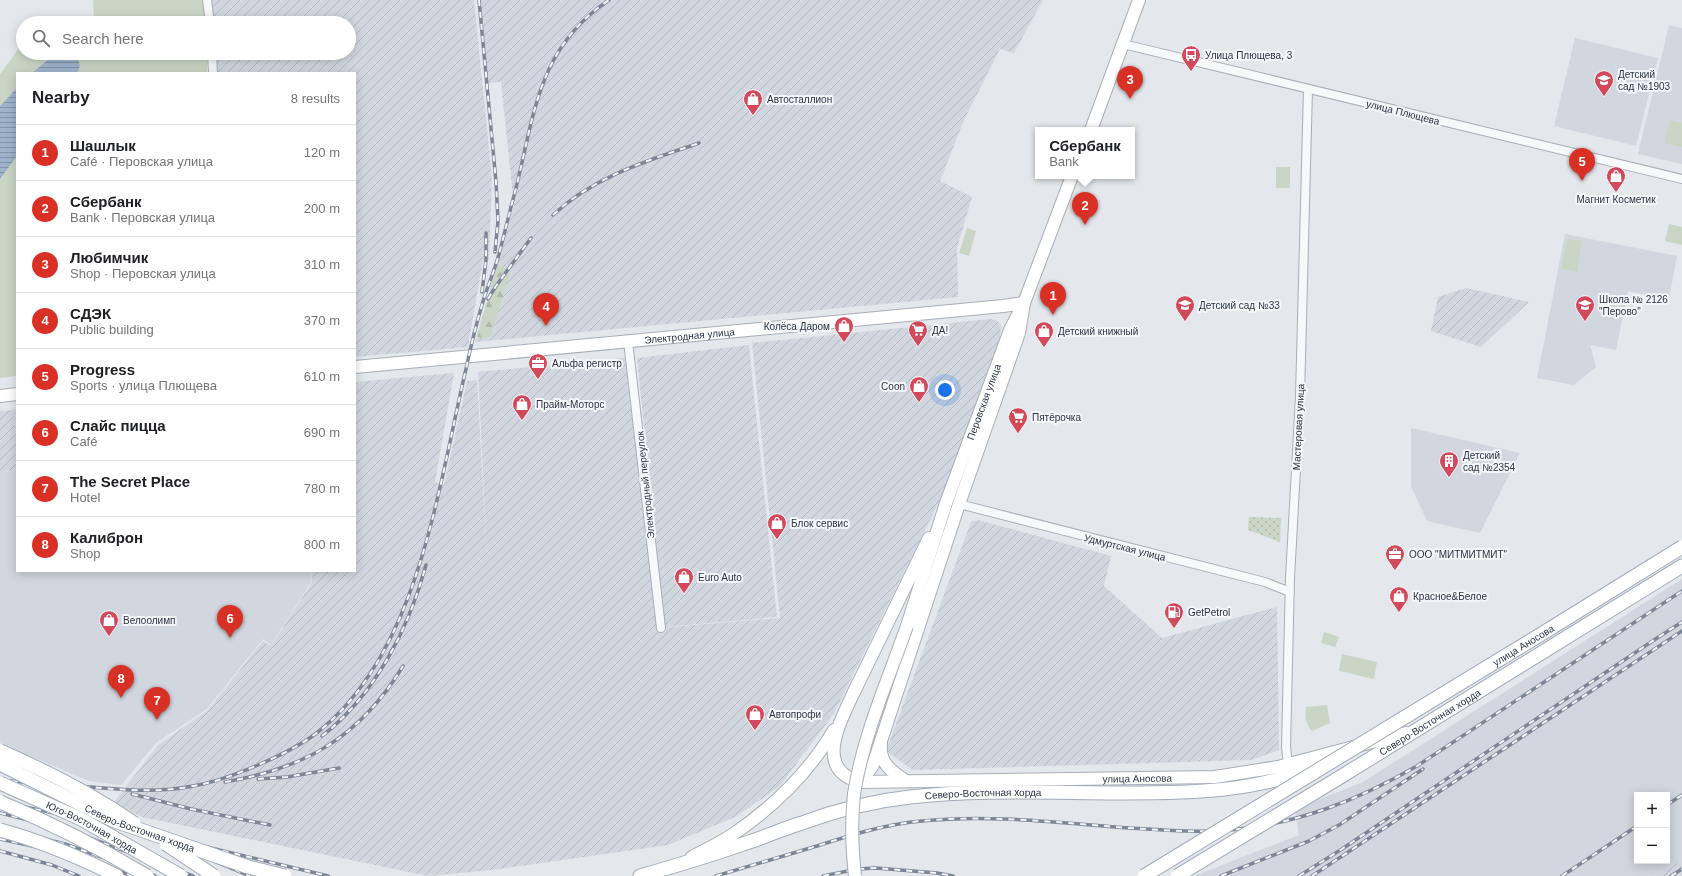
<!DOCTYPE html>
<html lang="en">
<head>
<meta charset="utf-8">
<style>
  :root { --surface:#fff; --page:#f2f2f2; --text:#202124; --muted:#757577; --line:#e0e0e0; --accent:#d93025 }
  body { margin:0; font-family:Arial,sans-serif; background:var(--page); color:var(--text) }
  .controls { position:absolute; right:12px; bottom:12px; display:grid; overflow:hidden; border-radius:0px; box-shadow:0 2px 10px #0003 }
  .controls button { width:36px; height:36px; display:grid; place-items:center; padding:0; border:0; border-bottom:1px solid var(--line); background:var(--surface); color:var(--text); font:20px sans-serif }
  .you { position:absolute; left:945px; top:390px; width:14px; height:14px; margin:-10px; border:3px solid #fff; border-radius:50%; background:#1a73e8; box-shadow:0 0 0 6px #1a73e833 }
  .badge { display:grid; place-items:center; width:26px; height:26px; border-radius:50%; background:var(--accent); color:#fff; font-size:13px; font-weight:700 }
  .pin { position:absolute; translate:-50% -33px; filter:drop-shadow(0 1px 2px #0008) }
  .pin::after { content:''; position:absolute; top:21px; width:14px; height:12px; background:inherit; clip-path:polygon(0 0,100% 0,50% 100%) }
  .popup { position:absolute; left:1035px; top:127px; width:100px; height:52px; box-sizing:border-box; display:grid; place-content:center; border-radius:0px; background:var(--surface); filter:drop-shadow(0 1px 3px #0005); font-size:13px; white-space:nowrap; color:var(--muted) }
  .popup b { font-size:15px; color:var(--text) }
  .popup::after { content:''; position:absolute; left:50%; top:100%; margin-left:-8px; border:8px solid transparent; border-top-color:var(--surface) }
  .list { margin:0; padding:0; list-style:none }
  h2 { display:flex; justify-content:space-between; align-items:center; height:52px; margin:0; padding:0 16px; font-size:17px }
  h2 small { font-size:13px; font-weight:400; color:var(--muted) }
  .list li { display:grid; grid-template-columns:26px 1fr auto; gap:12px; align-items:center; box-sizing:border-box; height:56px; padding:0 16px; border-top:1px solid var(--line) }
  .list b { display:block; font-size:15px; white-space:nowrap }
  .list p { margin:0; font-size:13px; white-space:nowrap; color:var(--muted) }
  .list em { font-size:13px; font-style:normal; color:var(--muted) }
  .icon { flex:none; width:22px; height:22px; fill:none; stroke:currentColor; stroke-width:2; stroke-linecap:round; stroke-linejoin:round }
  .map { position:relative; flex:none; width:1682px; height:876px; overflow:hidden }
  .search { position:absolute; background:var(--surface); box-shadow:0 2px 10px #0003; left:16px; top:16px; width:340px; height:44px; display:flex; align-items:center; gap:10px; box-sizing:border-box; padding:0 14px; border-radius:22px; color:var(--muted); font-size:15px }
  .panel { position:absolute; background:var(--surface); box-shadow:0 2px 10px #0003; left:16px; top:72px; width:340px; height:500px; border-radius:0px }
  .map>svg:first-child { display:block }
  .built { fill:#d2d6de; fill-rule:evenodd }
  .industrial { fill:url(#industrial-furrows) }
  .grass { fill:url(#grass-dots) }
  .forest { fill:url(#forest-firs) }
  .green { fill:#c9d6c5 }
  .water { fill:url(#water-rules) }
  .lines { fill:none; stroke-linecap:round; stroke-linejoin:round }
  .street-casing { stroke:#a9aeb7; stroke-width:10 }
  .secondary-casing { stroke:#a9aeb7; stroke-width:14 }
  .primary-casing { stroke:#a3abb8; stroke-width:15 }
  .street { stroke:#f7f8fa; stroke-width:8 }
  .secondary { stroke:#fff; stroke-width:12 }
  .primary { stroke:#fff; stroke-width:13 }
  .rail-casing { stroke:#7d8696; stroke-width:3.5 }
  .rail { stroke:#f4f6f9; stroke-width:2; stroke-dasharray:6; stroke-linecap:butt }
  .secondary-bridge-casing { stroke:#a9aeb7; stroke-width:14; stroke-linecap:butt }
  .primary-bridge-casing { stroke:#a3abb8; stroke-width:15; stroke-linecap:butt }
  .secondary-bridge { stroke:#fff; stroke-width:12 }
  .primary-bridge { stroke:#fff; stroke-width:13 }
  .labels { text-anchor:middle; stroke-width:4; stroke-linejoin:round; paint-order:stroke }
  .poi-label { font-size:10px; fill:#2b3445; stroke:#f4f6f9; text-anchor:start }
  .street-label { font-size:10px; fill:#2b3445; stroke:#f4f6f9 }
</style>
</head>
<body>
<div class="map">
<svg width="1682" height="876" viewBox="0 0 1682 876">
  <defs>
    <pattern id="industrial-furrows" width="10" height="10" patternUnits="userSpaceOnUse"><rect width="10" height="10" fill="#d2d6de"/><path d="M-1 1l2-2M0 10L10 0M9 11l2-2" fill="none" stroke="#b4b8c0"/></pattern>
    <pattern id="grass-dots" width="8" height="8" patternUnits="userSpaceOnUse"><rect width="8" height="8" fill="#c9d6c5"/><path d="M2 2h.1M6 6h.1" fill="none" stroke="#adb8ab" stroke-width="1.8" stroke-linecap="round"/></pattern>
    <pattern id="forest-firs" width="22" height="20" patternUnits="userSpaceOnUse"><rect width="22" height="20" fill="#c9d6c5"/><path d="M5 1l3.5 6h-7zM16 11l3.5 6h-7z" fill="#adb8ab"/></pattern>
    <pattern id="water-rules" width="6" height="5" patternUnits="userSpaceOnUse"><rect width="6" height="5" fill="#9fb4cc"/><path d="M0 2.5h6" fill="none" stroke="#8293a7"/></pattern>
  </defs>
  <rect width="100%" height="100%" fill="#e4e7ec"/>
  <!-- built -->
  <path class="built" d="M1669 25 1682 28V164L1638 154Z
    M1575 38 1658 58 1636 146 1554 126Z
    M1565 234 1677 256 1669 299 1628 291 1616 350 1590 345 1596 367 1574 385 1537 378Z
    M17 409V444L13 410Z
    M1411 428 1520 453 1480 533 1427 521 1411 486Z
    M17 470V571H310L311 582 271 645 263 639 207 709 157 742 121 785 89 781 0 743V472Z
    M1682 579V860L1655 876H1194L1299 835 1295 809 1363 782ZM1637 795H1667V861H1637Z"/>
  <!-- industrial -->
  <path class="industrial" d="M210 0H474L492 178 489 260H483L468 347 355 357V73H217L215 53H349V23H212Z
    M480 0H1043L1014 53 1000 49 964 120 940 181 972 197 957 248 958 297 475 342 514 206 501 82 488 83Z
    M1466 288 1529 302 1481 347 1431 331 1438 297Z
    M991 319 996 320 1001 325 1000 340 943 494 833 715 779 787 735 817 668 845 492 870 428 876 142 817 114 802 158 745 208 710 263 641 271 646 312 582 311 571H355V382L454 373 435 482 444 485 467 381 477 380 487 555 478 372 625 358 657 628 780 618 752 343Z
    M749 345 777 617 664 627 637 358Z
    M13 410 17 444V470L0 472V411Z
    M978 520 1111 556 1104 586 1162 638 1277 607 1279 750 1251 760 913 770 886 751 971 522Z
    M1682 860V876H1655Z"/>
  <!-- grass -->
  <path class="grass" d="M1249 517 1281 518 1280 542 1248 530Z"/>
  <!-- forest -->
  <path class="forest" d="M497 265 511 269 491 336 477 339Z"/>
  <!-- green -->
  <path class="green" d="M93 0H204L206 23H61L94 18Z
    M23 43V53H207V73H17V376L0 378V74Z
    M1670 120 1682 123V147L1665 143Z
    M1276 167H1290V188H1276Z
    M1669 224 1682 227V245L1665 241Z
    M967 228 976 231 969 256 959 253Z
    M1567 239 1582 241 1577 272 1561 269Z
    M1324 632 1339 637 1335 647 1321 643Z
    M1342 654 1377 662 1374 679 1339 671Z
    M1327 705 1330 723 1312 731C1305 723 1305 717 1306 707Z"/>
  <!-- water -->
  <path class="water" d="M62 53H68L78 59 80 66 77 73H32L49 59Z
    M17 88V156L0 179V106Z"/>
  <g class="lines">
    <defs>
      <path id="street" d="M207 0 210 23
        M1123 44 1682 179
        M212 53 213 73
        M628 341 661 628
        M959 504 1265 582 1290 592
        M1288 765 1286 747 1290 578 1300 397 1308 89"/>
      <g id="secondary">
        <path d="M1091 130 1139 0"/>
        <path id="s1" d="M355 367 1003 306 1024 303"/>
        <path d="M0 396 17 394"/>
        <path id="s2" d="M907 626 946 503 1010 330 1024 303 1072 176"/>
        <path id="s3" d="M857 685C844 716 810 768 860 782L1215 777 1278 767 1406 733"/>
        <path d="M854 692 929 538"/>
        <path d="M881 745C879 763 892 772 906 781"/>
        <path d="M860 782 872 767 877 753 959 504 1019 333 1024 303"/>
        <path d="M692 857C705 850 720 843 732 835 772 808 809 772 834 730"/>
      </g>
      <g id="primary">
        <path id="s4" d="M1342 776 1682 566"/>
        <path id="s5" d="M640 876C675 866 709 856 743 844 763 838 782 829 802 823 837 810 873 801 910 797 980 789 1055 793 1125 793 1195 793 1251 792 1317 767"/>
      </g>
    </defs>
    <!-- street casing -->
    <use href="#street" class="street-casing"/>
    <!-- secondary casing -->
    <use href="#secondary" class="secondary-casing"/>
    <!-- primary casing -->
    <use href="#primary" class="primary-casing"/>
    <!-- street -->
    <use href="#street" class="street"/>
    <!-- secondary -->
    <use href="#secondary" class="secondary"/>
    <!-- primary -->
    <use href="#primary" class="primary"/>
    <defs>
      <path id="rail" d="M479 0 496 182 498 221 495 252
        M553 215C595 176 647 161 699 143
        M482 292 486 260V233
        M488 299 496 286 531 238
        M322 736C375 695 409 628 426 565
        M258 779 287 777 339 768
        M0 780C30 783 61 785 91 787 125 790 159 793 193 786 216 782 237 774 258 765 279 756 300 746 318 732 419 652 438 487 466 369 471 345 477 321 484 298 489 283 495 269 499 254 505 232 510 210 516 188 535 112 538 48 609 0
        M225 782C306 768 360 737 403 666
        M132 794 191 809 270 825
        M0 802 128 828 328 876
        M1667 805 1682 795
        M0 813 68 830 193 876
        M0 828 65 844 155 876
        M0 839 64 853 133 876
        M181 844 204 857 250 876
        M0 851 52 865 79 876
        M716 876C749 866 783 856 817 846 851 835 886 824 922 821 991 814 1060 823 1129 828 1162 830 1196 833 1230 830 1298 824 1358 800 1417 766L1682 591
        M823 876 858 869 876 868 937 873 953 876
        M1221 876 1309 841 1339 825 1423 769
        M1299 876 1342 849 1654 640 1682 622
        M1312 876 1682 631
        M1562 876 1637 826
        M1671 876 1682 869"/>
    </defs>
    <!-- rail casing -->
    <use href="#rail" class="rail-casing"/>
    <!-- rail -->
    <use href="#rail" class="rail"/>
    <defs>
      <path id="secondary-bridge" d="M855 876C852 849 851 821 854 794 863 736 888 680 907 626"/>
      <g id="primary-bridge">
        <path d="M0 751C49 772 90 793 134 823"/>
        <path id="s6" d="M0 764 112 820 248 867 285 876"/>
        <path id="s7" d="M0 783 81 819 181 876"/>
        <path d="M0 802C51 823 100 848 147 876"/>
        <path d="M0 830C41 841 79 857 117 876"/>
        <path d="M166 844 214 876"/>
        <path id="s8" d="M1144 876 1543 633 1682 547"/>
        <path d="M1177 876 1342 776"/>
      </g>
    </defs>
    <!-- secondary-bridge casing -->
    <use href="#secondary-bridge" class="secondary-bridge-casing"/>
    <!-- primary-bridge casing -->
    <use href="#primary-bridge" class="primary-bridge-casing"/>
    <!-- secondary-bridge -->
    <use href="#secondary-bridge" class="secondary-bridge"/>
    <!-- primary-bridge -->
    <use href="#primary-bridge" class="primary-bridge"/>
  </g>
  <!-- icons -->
  <defs>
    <symbol id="bus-pin" viewBox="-11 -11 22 30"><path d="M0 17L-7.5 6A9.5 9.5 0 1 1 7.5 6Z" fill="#d1495b" stroke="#f4f6f9"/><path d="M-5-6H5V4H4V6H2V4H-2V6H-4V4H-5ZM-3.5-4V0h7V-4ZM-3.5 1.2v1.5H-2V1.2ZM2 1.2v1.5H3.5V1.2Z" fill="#fff"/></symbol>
    <symbol id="school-pin" viewBox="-11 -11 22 30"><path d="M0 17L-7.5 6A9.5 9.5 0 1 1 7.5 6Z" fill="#d1495b" stroke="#f4f6f9"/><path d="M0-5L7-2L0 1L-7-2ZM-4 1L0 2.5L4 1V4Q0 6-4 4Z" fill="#fff"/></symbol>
    <symbol id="shop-pin" viewBox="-11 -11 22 30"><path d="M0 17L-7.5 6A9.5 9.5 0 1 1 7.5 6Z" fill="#d1495b" stroke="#f4f6f9"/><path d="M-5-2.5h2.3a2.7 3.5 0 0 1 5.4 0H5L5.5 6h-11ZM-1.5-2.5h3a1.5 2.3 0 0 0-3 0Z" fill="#fff"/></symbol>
    <symbol id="supermarket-pin" viewBox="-11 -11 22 30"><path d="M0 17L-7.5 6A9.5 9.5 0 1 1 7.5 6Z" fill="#d1495b" stroke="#f4f6f9"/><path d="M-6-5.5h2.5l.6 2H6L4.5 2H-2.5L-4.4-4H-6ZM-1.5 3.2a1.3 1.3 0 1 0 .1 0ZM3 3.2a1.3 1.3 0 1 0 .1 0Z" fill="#fff"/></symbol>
    <symbol id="office-pin" viewBox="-11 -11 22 30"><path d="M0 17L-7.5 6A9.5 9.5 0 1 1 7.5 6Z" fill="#d1495b" stroke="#f4f6f9"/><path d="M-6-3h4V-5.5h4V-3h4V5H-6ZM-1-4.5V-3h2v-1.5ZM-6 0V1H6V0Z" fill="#fff"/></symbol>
    <symbol id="building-pin" viewBox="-11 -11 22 30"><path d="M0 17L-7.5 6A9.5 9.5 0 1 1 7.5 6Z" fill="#d1495b" stroke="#f4f6f9"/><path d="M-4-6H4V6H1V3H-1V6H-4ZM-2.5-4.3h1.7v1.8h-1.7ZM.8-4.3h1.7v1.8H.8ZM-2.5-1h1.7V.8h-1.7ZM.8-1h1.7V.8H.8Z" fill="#fff"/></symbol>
    <symbol id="fuel-pin" viewBox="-11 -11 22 30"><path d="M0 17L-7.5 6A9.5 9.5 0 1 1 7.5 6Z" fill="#d1495b" stroke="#f4f6f9"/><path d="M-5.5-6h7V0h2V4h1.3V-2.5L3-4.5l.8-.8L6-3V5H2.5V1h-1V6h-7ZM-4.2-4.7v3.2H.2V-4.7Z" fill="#fff"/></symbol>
  </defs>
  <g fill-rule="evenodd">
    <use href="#bus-pin" x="1180" y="44" width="22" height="30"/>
    <use href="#school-pin" x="1593" y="69" width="22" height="30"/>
    <use href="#shop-pin" x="742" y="88" width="22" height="30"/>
    <use href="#shop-pin" x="1605" y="165" width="22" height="30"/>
    <use href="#school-pin" x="1174" y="294" width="22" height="30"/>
    <use href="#school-pin" x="1574" y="294" width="22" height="30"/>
    <use href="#shop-pin" x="833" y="315" width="22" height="30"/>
    <use href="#supermarket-pin" x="907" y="319" width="22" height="30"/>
    <use href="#shop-pin" x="1033" y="320" width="22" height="30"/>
    <use href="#office-pin" x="527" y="352" width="22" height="30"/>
    <use href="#shop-pin" x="908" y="375" width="22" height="30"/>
    <use href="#shop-pin" x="511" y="393" width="22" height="30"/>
    <use href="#supermarket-pin" x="1007" y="406" width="22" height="30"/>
    <use href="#building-pin" x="1438" y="450" width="22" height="30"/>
    <use href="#shop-pin" x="766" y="512" width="22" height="30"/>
    <use href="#office-pin" x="1384" y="543" width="22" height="30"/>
    <use href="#shop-pin" x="673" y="566" width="22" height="30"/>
    <use href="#shop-pin" x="1388" y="585" width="22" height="30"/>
    <use href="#fuel-pin" x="1163" y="601" width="22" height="30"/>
    <use href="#shop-pin" x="98" y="609" width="22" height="30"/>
    <use href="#shop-pin" x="744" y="703" width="22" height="30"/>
  </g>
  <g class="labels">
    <!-- poi labels -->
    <g class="poi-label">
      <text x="1205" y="59">Улица Плющева, 3</text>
      <text x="1618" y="78">Детский<tspan x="1618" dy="12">сад №1903</tspan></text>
      <text x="767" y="103">Автосталлион</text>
      <text x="1616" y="203" text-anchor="middle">Магнит Косметик</text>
      <text x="1599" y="303">Школа № 2126<tspan x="1599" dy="12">"Перово"</tspan></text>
      <text x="1199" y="309">Детский сад №33</text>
      <text x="830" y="330" text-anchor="end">Колёса Даром</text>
      <text x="932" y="334">ДА!</text>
      <text x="1058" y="335">Детский книжный</text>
      <text x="552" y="367">Альфа регистр</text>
      <text x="905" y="390" text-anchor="end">Coon</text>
      <text x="536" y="408">Прайм-Моторс</text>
      <text x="1032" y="421">Пятёрочка</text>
      <text x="1463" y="459">Детский<tspan x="1463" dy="12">сад №2354</tspan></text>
      <text x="791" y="527">Блок сервис</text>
      <text x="1409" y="558">ООО "МИТМИТМИТ"</text>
      <text x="698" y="581">Euro Auto</text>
      <text x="1413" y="600">Красное&amp;Белое</text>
      <text x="1188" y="616">GetPetrol</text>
      <text x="123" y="624">Велоолимп</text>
      <text x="769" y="718">Автопрофи</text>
    </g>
    <!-- street labels -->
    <g class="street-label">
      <text transform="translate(1403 112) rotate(14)" y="4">улица Плющева</text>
      <text dy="4" stroke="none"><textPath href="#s1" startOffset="336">Электродная улица</textPath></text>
      <text dy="4" stroke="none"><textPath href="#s2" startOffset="237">Перовская улица</textPath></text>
      <text transform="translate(1298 427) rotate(-87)" y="4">Мастеровая улица</text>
      <text transform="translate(645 485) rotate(-96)" y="4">Электродный переулок</text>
      <text transform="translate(1125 547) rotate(14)" y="4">Удмуртская улица</text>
      <text dy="4" stroke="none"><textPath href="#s8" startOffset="444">улица Аносова</textPath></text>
      <text dy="4" stroke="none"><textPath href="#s4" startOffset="103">Северо-Восточная хорда</textPath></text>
      <text dy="4" stroke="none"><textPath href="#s3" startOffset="392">улица Аносова</textPath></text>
      <text dy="4" stroke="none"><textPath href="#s5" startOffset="355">Северо-Восточная хорда</textPath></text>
      <text dy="4" stroke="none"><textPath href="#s7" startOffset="102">Юго-Восточная хорда</textPath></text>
      <text dy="4" stroke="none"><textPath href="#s6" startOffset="154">Северо-Восточная хорда</textPath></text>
    </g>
  </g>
</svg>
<div class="controls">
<button>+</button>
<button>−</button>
</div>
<div class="you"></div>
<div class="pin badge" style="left:1053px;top:315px">1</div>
<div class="pin badge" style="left:1085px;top:225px">2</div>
<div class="popup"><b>Сбербанк</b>Bank</div>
<div class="pin badge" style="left:1130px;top:99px">3</div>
<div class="pin badge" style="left:546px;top:326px">4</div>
<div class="pin badge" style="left:1582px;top:181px">5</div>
<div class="pin badge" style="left:230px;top:638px">6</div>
<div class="pin badge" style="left:157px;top:720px">7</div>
<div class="pin badge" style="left:121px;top:698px">8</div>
<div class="search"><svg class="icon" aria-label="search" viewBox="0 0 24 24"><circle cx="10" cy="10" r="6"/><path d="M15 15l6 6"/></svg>Search here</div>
<section class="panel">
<h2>Nearby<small>8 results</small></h2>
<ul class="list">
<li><span class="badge">1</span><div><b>Шашлык</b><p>Café · Перовская улица</p></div><em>120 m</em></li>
<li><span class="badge">2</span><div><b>Сбербанк</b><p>Bank · Перовская улица</p></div><em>200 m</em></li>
<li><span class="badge">3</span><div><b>Любимчик</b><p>Shop · Перовская улица</p></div><em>310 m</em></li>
<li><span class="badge">4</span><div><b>СДЭК</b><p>Public building</p></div><em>370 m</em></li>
<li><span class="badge">5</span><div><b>Progress</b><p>Sports · улица Плющева</p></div><em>610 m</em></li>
<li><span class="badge">6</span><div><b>Слайс пицца</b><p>Café</p></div><em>690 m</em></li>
<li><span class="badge">7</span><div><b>The Secret Place</b><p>Hotel</p></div><em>780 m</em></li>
<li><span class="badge">8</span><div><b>Калиброн</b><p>Shop</p></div><em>800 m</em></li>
</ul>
</section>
</div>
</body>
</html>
